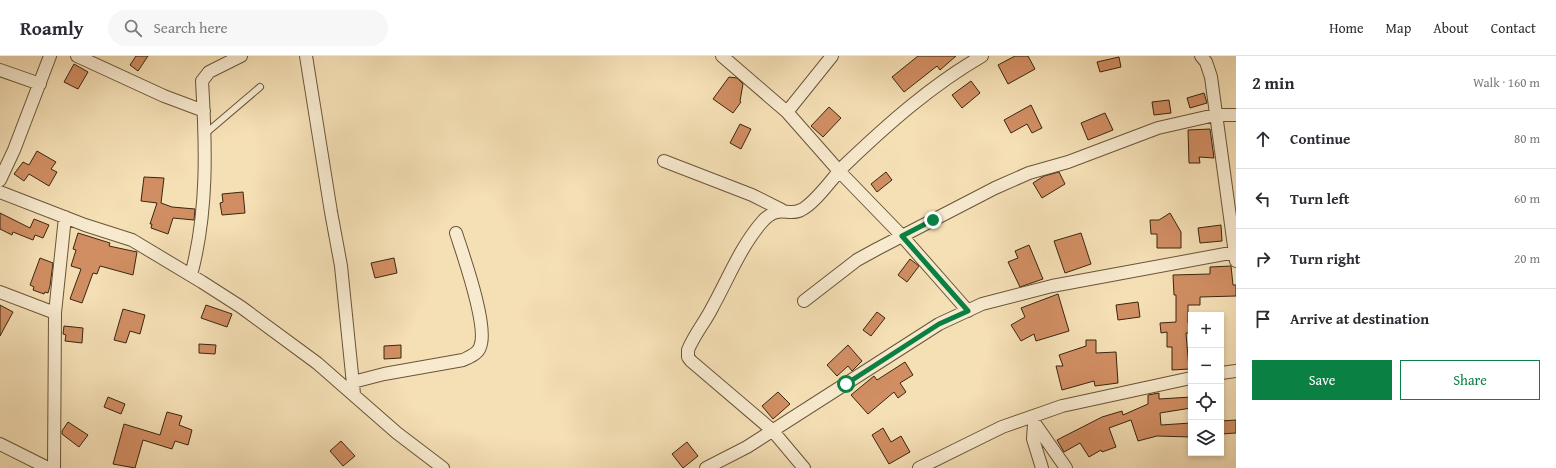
<!DOCTYPE html>
<html lang="en">
<head>
<meta charset="utf-8">
<style>
  :root { --surface:#fff; --page:#f7f7f7; --text:#2b2b33; --muted:#7c7c81; --line:#e1e1e2; --accent:#0b8043 }
  body { margin:0; font-family:"Gentium Book Plus",serif; background:var(--page); color:var(--text) }
  .controls { position:absolute; right:12px; bottom:12px; display:grid; overflow:hidden; border-radius:0px; box-shadow:0 2px 6px #0003 }
  .controls button { width:36px; height:36px; display:grid; place-items:center; padding:0; border:0; border-bottom:1px solid var(--line); background:var(--surface); color:var(--text); font:20px sans-serif }
  .stop { position:absolute; width:12px; height:12px; margin:-9px; border:3px solid #0b8043; border-radius:50%; background:#fff }
  .stop.end { background:#0b8043; border-color:#fff; box-shadow:0 1px 4px #0008 }
  .list { margin:0; padding:0; list-style:none }
  h2 { display:flex; justify-content:space-between; align-items:center; height:52px; margin:0; padding:0 16px; font-size:17px }
  h2 small { font-size:13px; font-weight:400; color:var(--muted) }
  .list li { display:grid; grid-template-columns:26px 1fr auto; gap:12px; align-items:center; box-sizing:border-box; height:60px; padding:0 16px; border-top:1px solid var(--line) }
  .list b { display:block; font-size:15px; white-space:nowrap }
  .list em { font-size:13px; font-style:normal; color:var(--muted) }
  .actions { display:flex; gap:8px; padding:12px 16px }
  .actions a { flex:1; padding:9px 0; border:1px solid var(--accent); border-radius:0px; text-align:center; font-size:14px; color:var(--accent) }
  .actions .main { background:var(--accent); color:#fff }
  .icon { flex:none; width:22px; height:22px; fill:none; stroke:currentColor; stroke-width:2; stroke-linecap:round; stroke-linejoin:round }
  .map { position:relative; flex:none; width:1236px; height:412px; overflow:hidden }
  header { display:flex; align-items:center; gap:24px; box-sizing:border-box; height:56px; padding:0 20px; background:var(--surface); border-bottom:1px solid var(--line) }
  header strong { font-size:19px }
  nav { display:flex; gap:22px; margin-inline-start:auto; font-size:14px }
  .search { width:280px; height:36px; background:var(--page); display:flex; align-items:center; gap:10px; box-sizing:border-box; padding:0 14px; border-radius:22px; color:var(--muted); font-size:15px }
  main { display:flex }
  aside { flex:1; background:var(--surface) }
  .map>svg:first-child { display:block }
  .building { fill:#d18e63; stroke:#39270f }
  .lines { fill:none; stroke-linecap:round; stroke-linejoin:round }
  .lane-casing { stroke:#685538; stroke-width:8 }
  .street-casing { stroke:#685538; stroke-width:14 }
  .lane { stroke:#f8eacf; stroke-width:6 }
  .street { stroke:#f8eacf; stroke-width:12 }
  .route { stroke:#0b8043; stroke-width:5 }
</style>
</head>
<body>
<header>
<strong>Roamly</strong>
<div class="search"><svg class="icon" aria-label="search" viewBox="0 0 24 24"><circle cx="10" cy="10" r="6"/><path d="M15 15l6 6"/></svg>Search here</div>
<nav><a>Home</a><a>Map</a><a>About</a><a>Contact</a></nav>
</header>
<main>
<div class="map">
<svg width="1236" height="412" viewBox="0 0 1236 412">
  <rect width="100%" height="100%" fill="#f5dfb5"/>
  <filter id="stains"><feTurbulence type="fractalNoise" baseFrequency=".005" numOctaves="4"/><feColorMatrix values="0 0 0 0 .2 0 0 0 0 .09 0 0 0 0 .02 0 0 0 .5 -.17"/></filter>
  <radialGradient id="worn" r=".72"><stop offset=".6" stop-color="#630" stop-opacity="0"/><stop offset="1" stop-color="#630" stop-opacity=".3"/></radialGradient>
  <!-- building -->
  <path class="building" d="M136 0H148L138 15 130 9Z
    M918 0H956L940 14 937 10 904 36 892 21Z
    M1015 0H1028L1035 13 1008 28 998 9Z
    M1119 1 1121 11 1100 16 1097 6Z
    M74 8 88 16 78 33 64 26Z
    M729 21 737 22 743 28 740 45 741 46 733 57 713 43Z
    M971 25 980 37 962 52 952 39Z
    M1204 37 1207 47 1190 52 1187 42Z
    M1169 44 1171 57 1154 59 1152 46Z
    M1031 49 1042 72 1032 77 1027 68 1011 77 1004 64Z
    M829 51 841 62 823 81 811 70Z
    M1105 57 1113 74 1088 84 1081 67Z
    M740 68 751 73 741 93 730 87Z
    M1210 73 1214 102 1199 101 1200 107H1189L1188 74Z
    M37 95 56 106 51 113 57 116 49 130 29 118 24 125 14 118 23 106 29 109Z
    M886 116 892 124 877 136 871 128Z
    M1059 116 1065 128 1042 142 1033 127 1044 120Z
    M144 121 164 122 161 147 172 151 195 153 194 164 173 162 168 178 151 172 152 168H150L157 147 141 145Z
    M243 136 245 157 222 159 220 147 223 146 222 138Z
    M0 157 30 172 34 163 49 169 43 182 35 179 33 184 13 176 12 179 0 173Z
    M1170 157 1181 176V192H1157V178H1151L1150 164H1159Z
    M1221 169 1222 185 1200 187 1198 172Z
    M78 177 110 187 109 190 137 196 133 219 100 210 97 218 93 217 82 247 70 243 81 213 71 210 76 194 73 193Z
    M1081 177 1091 208 1065 217 1054 185Z
    M1029 189 1043 223 1020 231 1008 206 1018 202 1015 195Z
    M40 202 53 207 50 230 48 237 45 236 44 238 33 234 34 231 30 229Z
    M394 202 397 217 375 222 371 207Z
    M910 203 919 210 907 226 898 219Z
    M1231 210 1233 229H1236V240L1200 241V249H1188V267H1191V277H1186L1189 313 1172 314V291H1167V276L1161 277 1160 267 1176 266V239H1174L1173 219 1210 218V211Z
    M1058 238 1069 275 1036 285 1034 278 1021 285 1011 269 1025 261 1021 252Z
    M1138 246 1140 261 1118 264 1116 249Z
    M0 249 13 256 0 280Z
    M206 249 232 258 227 271 201 262Z
    M123 253 145 259 140 278 130 275 126 287 114 284Z
    M877 256 885 262 871 280 863 274Z
    M64 270 83 272 82 287 65 285 66 279 63 278Z
    M1086 284H1096V297L1116 296 1118 327 1095 330 1094 325 1062 334 1056 310H1063L1059 299 1086 290Z
    M199 288 216 289 215 298 199 297Z
    M401 289V302L384 303V290Z
    M848 289 862 305 852 315 848 310 837 320 827 309Z
    M905 306 913 319 900 327 906 336 898 342 894 336 868 358 851 339 874 320 877 324Z
    M778 336 790 348 773 363 762 350Z
    M1159 337V343L1191 341V352L1160 357 1161 369 1191 367V381L1157 380 1138 385 1131 364 1109 372 1116 391 1102 396 1101 394 1089 401 1080 387 1064 396 1057 384 1102 361 1122 355 1123 359 1148 348V339Z
    M108 341 125 348 121 358 104 351Z
    M167 356 182 360 179 369 192 374 188 389 175 385 172 393 143 384 135 412 113 408 124 368 160 379Z
    M1236 364V377L1221 378V365Z
    M68 366 88 379 79 391 62 378V375Z
    M883 372 891 386 901 380 910 396 889 408 872 379Z
    M341 385 355 400 343 410 330 395Z
    M687 386 698 400 683 412 672 398Z"/>
  <g class="lines">
    <defs>
      <path id="lane" d="M206 77 260 31"/>
      <path id="street" d="M77 0 164 40 204 55
        M306 0 331 156 341 210 354 338
        M722 0 787 56 839 115 902 180 968 255
        M1201 0 1206 6 1211 21 1236 205
        M0 14 40 28
        M787 56 832 0
        M664 105 752 139 782 154
        M0 124 14 94 50 0
        M0 136 85 169 132 184 202 226 241 251 317 307 397 377 443 412
        M191 219C208 156 206 90 202 25L209 16 241 0
        M0 236 55 257
        M804 245 857 204 877 193 995 132 1029 117 1068 106 1158 72 1215 59H1236
        M1221 317 1236 315
        M353 326 384 318 463 304C469 301 478 298 480 291 489 271 463 199 456 177
        M1031 362 1066 412
        M1034 368 1033 383 1042 412
        M0 388 48 412
        M54 412 55 257 65 161
        M706 412 747 391 939 268 982 248 1052 230 1236 196
        M804 412 772 374 691 305 688 301V294C694 279 705 266 712 252 728 223 741 190 762 166 779 147 788 161 801 154 816 147 834 119 847 107 889 67 932 29 982 0
        M919 412 1002 371 1062 350 1191 322"/>
    </defs>
    <!-- lane casing -->
    <use href="#lane" class="lane-casing"/>
    <!-- street casing -->
    <use href="#street" class="street-casing"/>
    <!-- lane -->
    <use href="#lane" class="lane"/>
    <!-- street -->
    <use href="#street" class="street"/>
  </g>
  <g class="lines">
    <!-- route -->
    <path class="route" d="M846 328 939 268 968 255 902 180 933 164"/>
  </g>
  <rect width="100%" height="100%" filter="url(#stains)"/>
  <rect width="100%" height="100%" fill="url(#worn)"/>
</svg>
<div class="controls">
<button>+</button>
<button>−</button>
<button><svg class="icon" aria-label="locate" viewBox="0 0 24 24"><circle cx="12" cy="12" r="6"/><path d="M12 2v4M12 18v4M2 12h4M18 12h4"/></svg></button>
<button><svg class="icon" aria-label="layers" viewBox="0 0 24 24"><path d="M12 4l9 5-9 5-9-5zM3 14l9 5 9-5"/></svg></button>
</div>
<div class="stop" style="left:846px;top:328px"></div>
<div class="stop end" style="left:933px;top:164px"></div>
</div>
<aside>
<h2>2 min<small>Walk · 160 m</small></h2>
<ul class="list">
<li><svg class="icon" aria-label="ahead" viewBox="0 0 24 24"><path d="M12 20V5M6 11l6-6 6 6"/></svg><div><b>Continue</b></div><em>80 m</em></li>
<li><svg class="icon" aria-label="left" viewBox="0 0 24 24"><path d="M17 20v-9H6M10 6l-5 5 5 5"/></svg><div><b>Turn left</b></div><em>60 m</em></li>
<li><svg class="icon" aria-label="right" viewBox="0 0 24 24"><path d="M7 20v-9h11M14 6l5 5-5 5"/></svg><div><b>Turn right</b></div><em>20 m</em></li>
<li><svg class="icon" aria-label="arrive" viewBox="0 0 24 24"><path d="M6 21V4h12l-3 4 3 4H6"/></svg><div><b>Arrive at destination</b></div></li>
</ul>
<div class="actions"><a class="main">Save</a><a>Share</a></div>
</aside>
</main>
</body>
</html>
